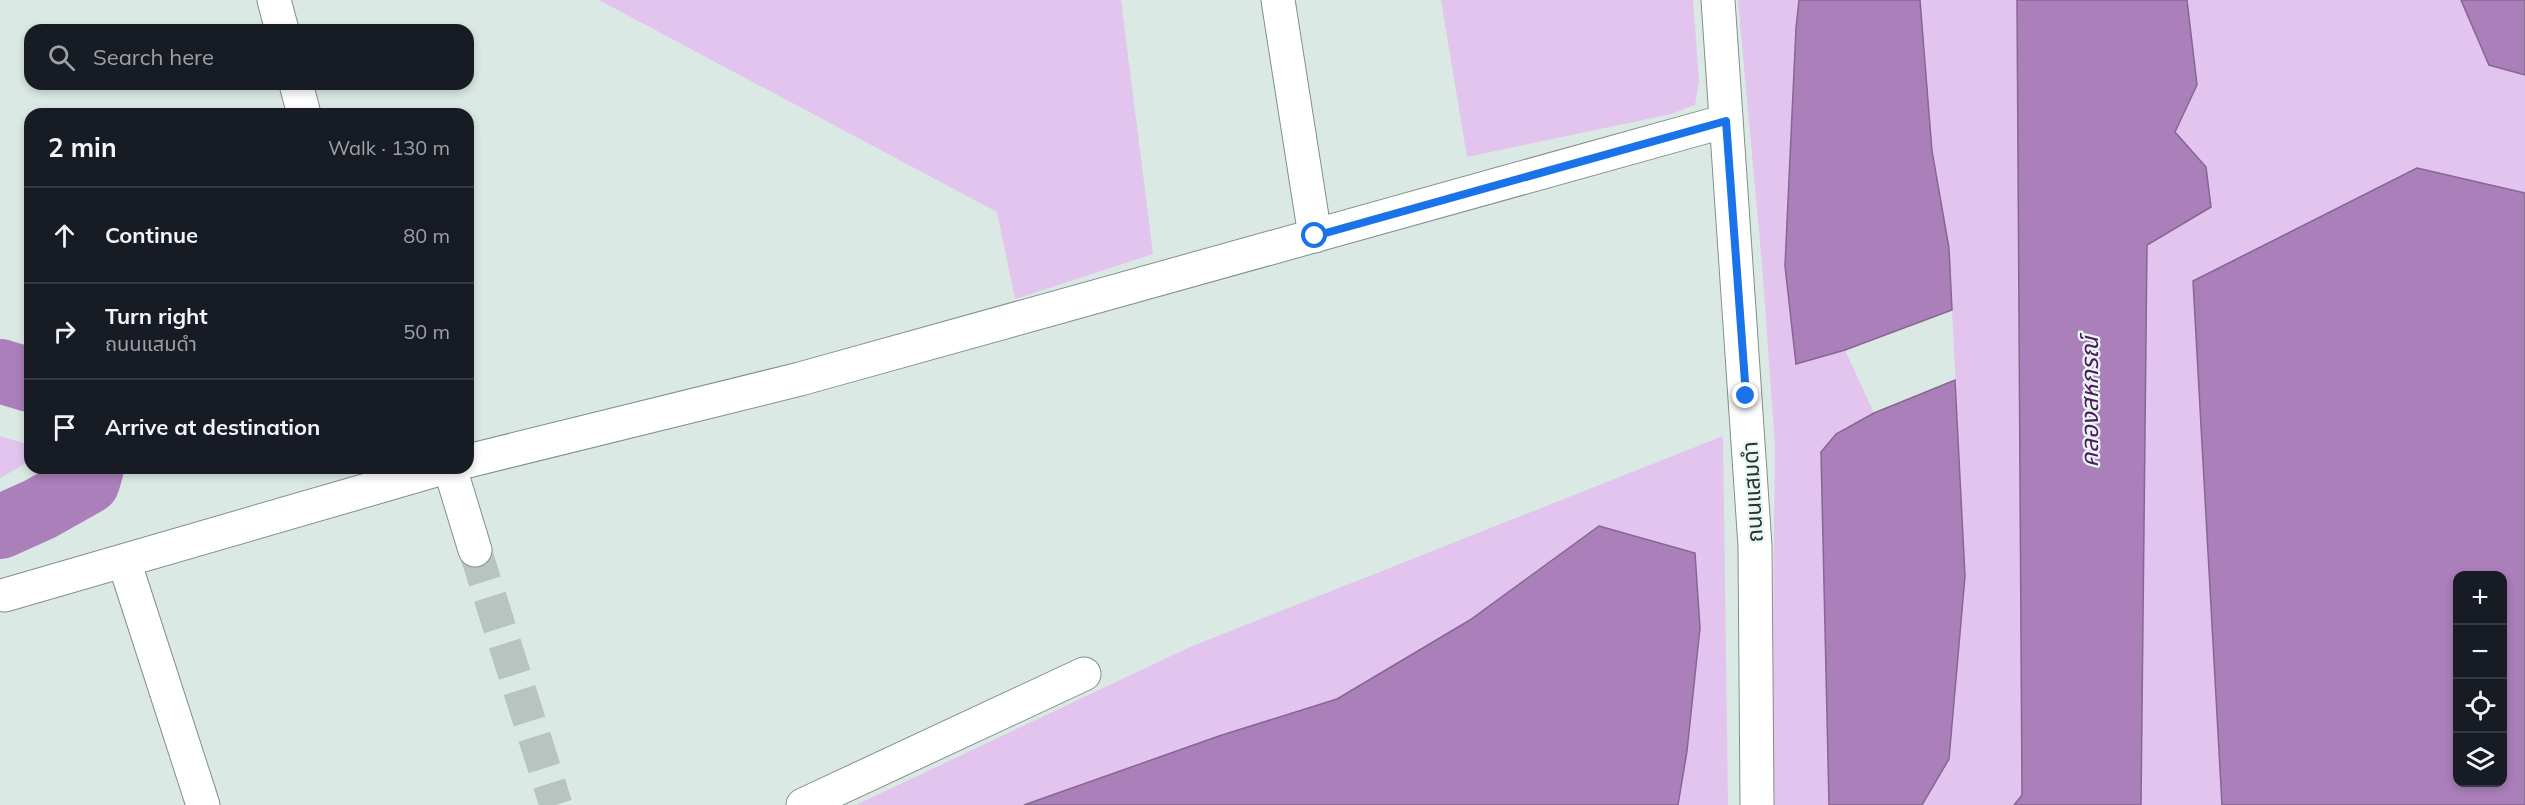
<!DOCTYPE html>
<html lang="en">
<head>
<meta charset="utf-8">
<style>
  :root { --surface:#171b24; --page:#242831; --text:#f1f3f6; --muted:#9ea1a6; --line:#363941 }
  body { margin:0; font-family:Mulish,"Noto Sans Thai",sans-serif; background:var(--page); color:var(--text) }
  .controls { position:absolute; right:18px; bottom:18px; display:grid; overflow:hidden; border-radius:12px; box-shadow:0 3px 9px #0003 }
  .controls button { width:54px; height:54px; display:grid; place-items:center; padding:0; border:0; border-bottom:2px solid var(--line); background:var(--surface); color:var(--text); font:30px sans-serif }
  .stop { position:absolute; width:18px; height:18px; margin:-14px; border:4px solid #1a73e8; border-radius:50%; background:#fff }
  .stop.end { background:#1a73e8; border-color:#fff; box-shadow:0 2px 6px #0008 }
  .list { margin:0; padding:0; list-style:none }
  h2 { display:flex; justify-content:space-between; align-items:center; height:78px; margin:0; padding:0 24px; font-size:26px }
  h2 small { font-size:20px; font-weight:400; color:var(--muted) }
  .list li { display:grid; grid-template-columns:39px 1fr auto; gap:18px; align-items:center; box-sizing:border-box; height:96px; padding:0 24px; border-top:2px solid var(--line) }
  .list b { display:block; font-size:22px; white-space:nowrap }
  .list p { margin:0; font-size:20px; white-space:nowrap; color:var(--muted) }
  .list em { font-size:20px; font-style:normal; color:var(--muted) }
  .icon { flex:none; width:33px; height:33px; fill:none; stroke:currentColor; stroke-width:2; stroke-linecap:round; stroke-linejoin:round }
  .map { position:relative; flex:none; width:2525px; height:805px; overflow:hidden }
  .search { position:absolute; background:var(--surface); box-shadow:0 3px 9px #0003; left:24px; top:24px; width:450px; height:66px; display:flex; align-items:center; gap:15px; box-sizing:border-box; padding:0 21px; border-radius:18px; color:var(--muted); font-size:22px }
  .panel { position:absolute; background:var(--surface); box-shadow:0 3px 9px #0003; left:24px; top:108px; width:450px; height:366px; border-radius:18px }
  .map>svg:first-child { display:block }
  .green { fill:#e2c4ee }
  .water { fill:#aa7fba; stroke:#846891; stroke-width:1.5; fill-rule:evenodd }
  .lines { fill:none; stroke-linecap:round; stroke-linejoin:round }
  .river { stroke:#aa7fba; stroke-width:64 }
  .minor-tunnel { stroke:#b8c4c0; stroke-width:33; stroke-dasharray:33 16; stroke-linecap:butt }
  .minor-casing { stroke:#828f8a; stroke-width:35 }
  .minor { stroke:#fff; stroke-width:33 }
  .route { stroke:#1a73e8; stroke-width:8 }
  .labels { text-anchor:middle; stroke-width:4.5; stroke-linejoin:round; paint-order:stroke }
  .street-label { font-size:22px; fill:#2d3230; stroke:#e8f7f1 }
  .water-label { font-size:24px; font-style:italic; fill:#4e1860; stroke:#e8f7f1 }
</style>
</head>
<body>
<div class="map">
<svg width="2525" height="805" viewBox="0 0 2525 805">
  <rect width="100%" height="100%" fill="#dbe9e4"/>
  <!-- green -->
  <path class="green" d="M599 0H1121L1153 254 1015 299 997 212Z
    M1441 0H1693L1699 81 1695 105 1671 114 1467 157Z
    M1738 0H1799L1796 28 1785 266 1796 363 1845 350 1874 413 1836 434 1821 452 1829 805H1771L1775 446 1762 264Z
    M1920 0H2017L2022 795 2014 805H1922L1949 759 1965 576 1949 248 1932 151Z
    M2187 0H2461L2489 64 2525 75V193L2417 168 2193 281 2222 805H2141L2147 245 2206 167 2175 132 2197 85Z
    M0 436 30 445V461L0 478Z
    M1723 436 1728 805H1678L1687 751 1700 628 1470 620 1337 699 1219 736 1024 805H856L1190 647Z"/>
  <!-- water -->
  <path class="water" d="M1799 0H1920L1932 151 1949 248 1952 310 1845 350 1796 364 1785 266 1796 28Z
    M2017 0H2187L2197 85 2175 132 2206 167 2211 207 2147 245 2141 805H2014L2022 795Z
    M2461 0H2525V75L2489 65Z
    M2417 168 2525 193V805H2222L2193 281ZM2458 576H2502V782H2458Z
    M1955 380 1965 576 1949 759 1922 805H1829L1821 452 1836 434 1874 413Z
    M1599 526 1695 553 1700 628 1687 751 1678 805H1024L1219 736 1337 699 1470 620Z"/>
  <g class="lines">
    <!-- river -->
    <path class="river" d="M0 371 30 380
      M0 527 40 509 88 482 92 468"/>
    <!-- minor-tunnel -->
    <path class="minor-tunnel" d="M475 550 556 805"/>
    <defs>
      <path id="minor" d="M274 0 282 30
        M1278 0 1315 236
        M1718 0 1755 546 1757 805
        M296 84 304 114
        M468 461 800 379 1726 121
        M450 468 475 550
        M124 561 203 805
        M5 595 443 468
        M803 805 1084 674"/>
    </defs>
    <!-- minor casing -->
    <use href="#minor" class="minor-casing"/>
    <!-- minor -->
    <use href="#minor" class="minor"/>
  </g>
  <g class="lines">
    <!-- route -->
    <path class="route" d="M1315 236 1726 121 1746 396"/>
  </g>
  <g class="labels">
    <!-- street labels -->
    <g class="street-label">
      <text transform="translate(1752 492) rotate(-93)" y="8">ถนนแสมดำ</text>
    </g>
    <!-- water labels -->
    <g class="water-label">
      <text transform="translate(2090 402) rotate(-90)" y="8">คลองสหกรณ์</text>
    </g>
  </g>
</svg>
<div class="controls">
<button>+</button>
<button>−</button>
<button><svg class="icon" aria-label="locate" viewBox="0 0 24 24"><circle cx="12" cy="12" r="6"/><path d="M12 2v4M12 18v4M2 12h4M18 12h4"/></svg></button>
<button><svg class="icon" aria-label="layers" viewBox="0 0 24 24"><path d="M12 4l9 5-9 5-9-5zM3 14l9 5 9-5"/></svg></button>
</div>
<div class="stop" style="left:1315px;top:236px"></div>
<div class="stop end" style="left:1746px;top:396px"></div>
<div class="search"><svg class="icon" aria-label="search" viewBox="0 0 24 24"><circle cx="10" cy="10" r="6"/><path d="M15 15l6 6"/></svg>Search here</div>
<section class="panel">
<h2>2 min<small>Walk · 130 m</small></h2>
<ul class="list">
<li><svg class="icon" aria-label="ahead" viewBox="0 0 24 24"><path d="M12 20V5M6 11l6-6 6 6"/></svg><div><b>Continue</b></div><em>80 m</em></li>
<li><svg class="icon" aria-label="right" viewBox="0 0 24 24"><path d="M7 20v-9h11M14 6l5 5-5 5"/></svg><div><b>Turn right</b><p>ถนนแสมดำ</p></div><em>50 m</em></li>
<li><svg class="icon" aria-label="arrive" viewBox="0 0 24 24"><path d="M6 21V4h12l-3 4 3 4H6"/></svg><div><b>Arrive at destination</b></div></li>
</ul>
</section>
</div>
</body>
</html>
